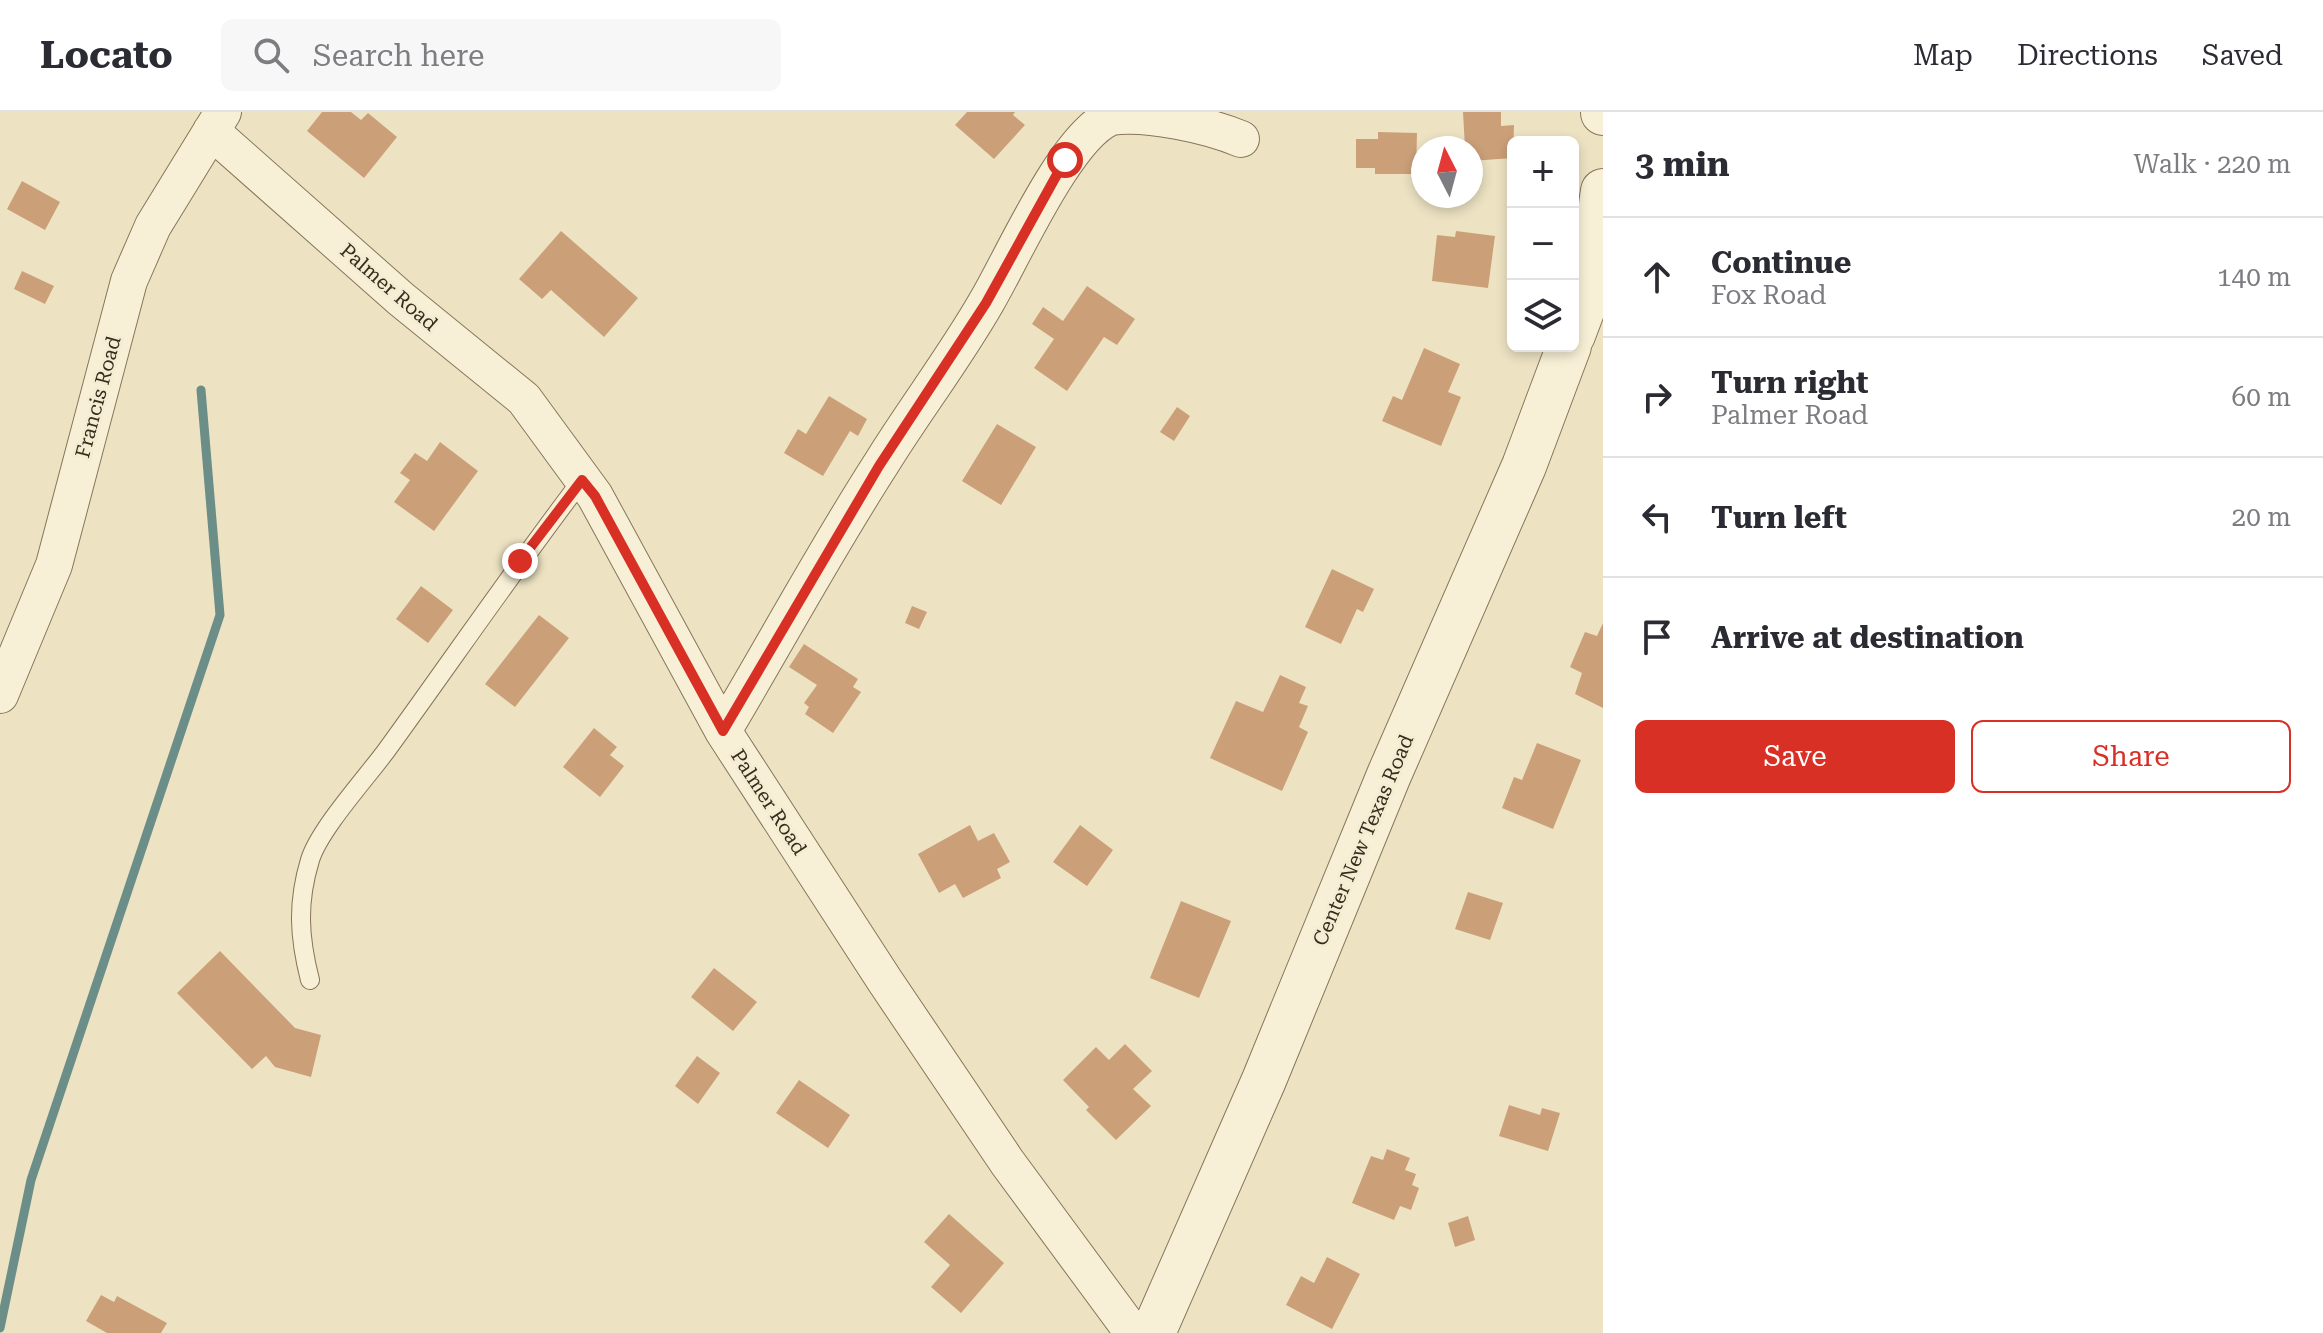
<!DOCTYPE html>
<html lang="en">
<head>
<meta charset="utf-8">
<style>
  :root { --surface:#fff; --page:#f7f7f7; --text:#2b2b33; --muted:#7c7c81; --line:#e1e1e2; --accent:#d93025 }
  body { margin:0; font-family:"Roboto Serif",serif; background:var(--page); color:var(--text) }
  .controls { position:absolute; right:24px; top:24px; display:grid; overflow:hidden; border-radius:12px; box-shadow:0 4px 12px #0003 }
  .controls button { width:72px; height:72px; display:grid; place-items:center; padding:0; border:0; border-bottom:2px solid var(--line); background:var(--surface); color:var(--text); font:40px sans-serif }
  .compass { position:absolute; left:1411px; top:24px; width:72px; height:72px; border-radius:50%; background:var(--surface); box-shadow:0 4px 12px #0003; rotate:354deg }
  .stop { position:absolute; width:24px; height:24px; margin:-18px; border:6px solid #d93025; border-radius:50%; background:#fff }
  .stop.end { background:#d93025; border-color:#fff; box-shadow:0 2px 8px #0008 }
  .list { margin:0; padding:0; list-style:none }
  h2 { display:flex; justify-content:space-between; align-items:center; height:104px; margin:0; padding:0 32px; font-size:34px }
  h2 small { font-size:26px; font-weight:400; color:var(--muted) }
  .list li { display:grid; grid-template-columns:52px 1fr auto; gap:24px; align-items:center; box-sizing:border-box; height:120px; padding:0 32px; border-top:2px solid var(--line) }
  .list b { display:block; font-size:30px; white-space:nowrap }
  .list p { margin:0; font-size:26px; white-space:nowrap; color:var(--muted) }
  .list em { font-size:26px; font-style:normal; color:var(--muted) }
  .actions { display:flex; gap:16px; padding:24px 32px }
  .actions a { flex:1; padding:18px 0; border:2px solid var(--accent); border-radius:12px; text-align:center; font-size:28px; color:var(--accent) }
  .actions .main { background:var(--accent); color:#fff }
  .icon { flex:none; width:44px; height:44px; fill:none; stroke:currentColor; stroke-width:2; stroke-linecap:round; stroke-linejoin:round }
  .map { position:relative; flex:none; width:1603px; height:1221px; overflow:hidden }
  header { display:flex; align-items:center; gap:48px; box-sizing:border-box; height:112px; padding:0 40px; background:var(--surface); border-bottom:2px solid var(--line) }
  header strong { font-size:38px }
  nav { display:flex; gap:44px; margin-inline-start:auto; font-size:28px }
  .search { width:560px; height:72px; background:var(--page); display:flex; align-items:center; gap:20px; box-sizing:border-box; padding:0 28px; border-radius:12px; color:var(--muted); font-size:30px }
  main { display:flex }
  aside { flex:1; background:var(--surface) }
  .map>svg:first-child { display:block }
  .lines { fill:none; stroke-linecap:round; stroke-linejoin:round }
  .stream { stroke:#6c8e88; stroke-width:9 }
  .building { fill:#cba079 }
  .service-casing { stroke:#87755a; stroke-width:20 }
  .minor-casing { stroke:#87755a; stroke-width:38 }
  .tertiary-casing { stroke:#87755a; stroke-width:46 }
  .service { stroke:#f8f0d6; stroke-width:18 }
  .minor { stroke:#f8f0d6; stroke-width:36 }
  .tertiary { stroke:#f8f0d6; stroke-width:44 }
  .route { stroke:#d93025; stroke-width:10 }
  .labels { text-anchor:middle; stroke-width:6; stroke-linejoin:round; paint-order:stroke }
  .street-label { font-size:20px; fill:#372c1e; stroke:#f5edd2 }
</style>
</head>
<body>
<header>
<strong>Locato</strong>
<div class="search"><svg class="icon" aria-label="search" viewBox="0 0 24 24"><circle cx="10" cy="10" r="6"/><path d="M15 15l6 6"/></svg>Search here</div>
<nav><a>Map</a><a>Directions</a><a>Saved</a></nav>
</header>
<main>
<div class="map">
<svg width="1603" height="1221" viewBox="0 0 1603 1221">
  <rect width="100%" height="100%" fill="#ede3c3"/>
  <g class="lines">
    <!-- stream -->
    <path class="stream" d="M0 1216 31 1068 220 503 201 278"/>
  </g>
  <!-- building -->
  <path class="building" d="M322 0H351L361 8 368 1 397 25 364 66 307 19Z
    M967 0H1015L1013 3 1025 13 994 47 955 13Z
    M1463 0H1501V14L1514 13 1513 46 1471 49V36H1465Z
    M1378 20 1417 21 1416 62H1375V56H1356V27H1378Z
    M22 69 60 90 45 118 7 97Z
    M561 119 638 186 604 225 551 178 542 187 519 167Z
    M1456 119 1495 124 1488 176 1432 169 1437 123 1455 125Z
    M22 159 54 174 45 192 14 177Z
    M1087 174 1135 207 1117 233 1104 225 1067 279 1034 256 1054 227 1032 212 1043 195 1063 209Z
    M1424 236 1460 252 1448 280 1461 285 1441 334 1382 309 1393 284 1402 288Z
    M829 284 867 307 858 324 850 319 823 364 784 341 798 317 806 322Z
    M1177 295 1190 304 1174 329 1160 320Z
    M997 312 1036 335 1001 393 962 369Z
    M440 330 478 359 434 419 394 390 410 368 400 361 415 341 427 349Z
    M1332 457 1374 477 1363 500 1357 497 1341 532 1305 515Z
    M421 474 453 498 428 531 396 507Z
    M912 494 927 500 919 517 905 511Z
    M539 503 569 526 515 595 485 572Z
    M1603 511V596L1575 582 1582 561 1570 555 1585 520 1597 524Z
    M804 532 858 567 853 575 861 580 833 621 805 602 809 595 804 591 817 573 789 555Z
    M1280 563 1306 575 1299 591 1308 594 1299 615 1308 620 1282 679 1210 646 1236 589 1263 600Z
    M594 616 617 635 610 643 624 654 600 685 563 655Z
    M1537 631 1581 648 1553 717 1502 696 1514 665 1522 668Z
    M970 713 978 729 994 721 1010 750 997 757 1001 766 963 786 955 772 939 781 918 742Z
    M1080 713 1113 738 1087 774 1053 750Z
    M1468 780 1503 791 1490 828 1455 817Z
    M1181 789 1231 809 1199 886 1150 866Z
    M220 839 295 916 321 923 311 965 275 955 266 944 252 957 177 881Z
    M714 856 757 890 733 919 691 885Z
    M1125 932 1152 959 1133 977 1151 994 1116 1028 1086 998 1089 995 1063 968 1096 935 1109 948Z
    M697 944 720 961 698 992 675 974Z
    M799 968 850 1003 828 1036 776 1001Z
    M1509 993 1540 1003 1542 996 1560 1001 1548 1039 1499 1024Z
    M1387 1037 1410 1046 1405 1058 1416 1062 1412 1073 1419 1076 1411 1098 1400 1094 1394 1108 1352 1091 1371 1044 1383 1048Z
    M949 1102 1004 1151 961 1201 931 1175 950 1153 924 1130Z
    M1468 1104 1475 1128 1455 1135 1448 1111Z
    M1327 1145 1360 1162 1332 1217 1286 1193 1301 1164 1314 1171Z
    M101 1183 114 1190 117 1184 167 1211 161 1221H107L86 1209Z"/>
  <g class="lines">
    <defs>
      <path id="service" d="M310 868C299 825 297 791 310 748 319 718 366 666 386 639 452 548 515 456 582 368"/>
      <path id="minor" d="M211 19 401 187 524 287 595 384 723 619 885 869 1007 1050 1133 1221
        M0 583 54 453 129 169 153 114 223 0
        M723 619C776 530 825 439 881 352 915 297 955 245 987 189 1013 145 1066 23 1111 5 1147 0 1207 13 1241 27"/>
      <path id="tertiary" d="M1603 0V1
        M1573 223 1588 183 1603 79
        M1153 1221 1264 968 1389 663 1524 354 1569 234"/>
    </defs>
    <!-- service casing -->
    <use href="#service" class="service-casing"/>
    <!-- minor casing -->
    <use href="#minor" class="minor-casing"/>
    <!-- tertiary casing -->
    <use href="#tertiary" class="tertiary-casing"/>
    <!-- service -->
    <use href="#service" class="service"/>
    <!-- minor -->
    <use href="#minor" class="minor"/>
    <!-- tertiary -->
    <use href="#tertiary" class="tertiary"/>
  </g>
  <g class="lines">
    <!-- route -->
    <path class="route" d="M520 449 582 368 595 384 723 619 879 354 986 191 1065 48"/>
  </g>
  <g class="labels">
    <!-- street labels -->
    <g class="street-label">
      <text transform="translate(389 175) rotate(41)" y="7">Palmer Road</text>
      <text transform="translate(98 285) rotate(-75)" y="7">Francis Road</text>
      <text transform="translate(769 690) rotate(57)" y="7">Palmer Road</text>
      <text transform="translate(1363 728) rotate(-67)" y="7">Center New Texas Road</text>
    </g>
  </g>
</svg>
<div class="controls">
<button>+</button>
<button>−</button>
<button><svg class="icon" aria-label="layers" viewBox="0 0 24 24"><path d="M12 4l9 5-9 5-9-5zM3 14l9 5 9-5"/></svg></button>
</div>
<svg class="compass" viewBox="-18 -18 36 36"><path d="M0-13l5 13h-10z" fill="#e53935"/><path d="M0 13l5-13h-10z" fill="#7c7c81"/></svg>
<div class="stop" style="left:1065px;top:48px"></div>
<div class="stop end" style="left:520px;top:449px"></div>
</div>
<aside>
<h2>3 min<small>Walk · 220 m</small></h2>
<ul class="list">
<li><svg class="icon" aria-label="ahead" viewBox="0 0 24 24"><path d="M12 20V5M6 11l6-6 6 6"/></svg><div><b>Continue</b><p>Fox Road</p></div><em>140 m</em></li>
<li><svg class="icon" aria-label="right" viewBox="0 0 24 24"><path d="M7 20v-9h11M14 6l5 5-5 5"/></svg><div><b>Turn right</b><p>Palmer Road</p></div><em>60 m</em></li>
<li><svg class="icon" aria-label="left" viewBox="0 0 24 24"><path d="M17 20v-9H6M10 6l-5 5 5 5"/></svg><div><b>Turn left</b></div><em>20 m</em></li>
<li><svg class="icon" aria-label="arrive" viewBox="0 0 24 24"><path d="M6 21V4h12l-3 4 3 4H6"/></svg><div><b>Arrive at destination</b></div></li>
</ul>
<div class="actions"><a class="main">Save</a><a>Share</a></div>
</aside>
</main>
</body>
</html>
